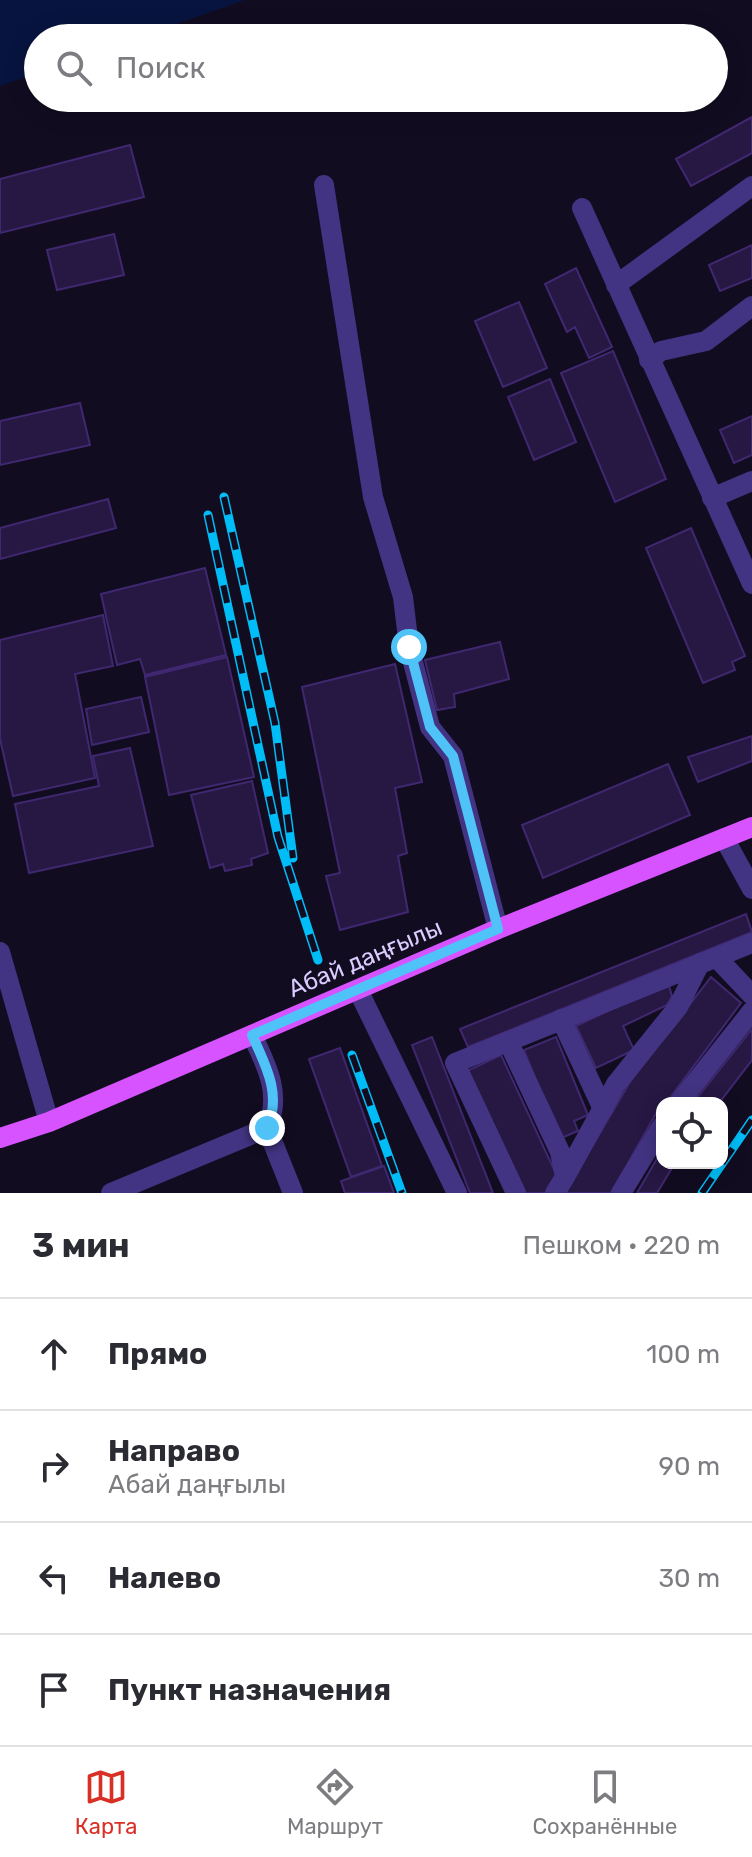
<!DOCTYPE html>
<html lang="ru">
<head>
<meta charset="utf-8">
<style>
  :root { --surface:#fff; --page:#f7f7f7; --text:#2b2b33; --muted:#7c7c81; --line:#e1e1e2; --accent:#d93025 }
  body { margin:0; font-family:Rubik,sans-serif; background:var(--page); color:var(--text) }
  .controls { position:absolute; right:24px; bottom:24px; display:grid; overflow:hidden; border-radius:16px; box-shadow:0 4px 20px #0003 }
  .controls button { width:72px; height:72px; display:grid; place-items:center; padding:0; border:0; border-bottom:2px solid var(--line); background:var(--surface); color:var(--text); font:40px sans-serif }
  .stop { position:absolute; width:24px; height:24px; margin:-18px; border:6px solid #4fc3f7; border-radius:50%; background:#fff }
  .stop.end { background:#4fc3f7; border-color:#fff; box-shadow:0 2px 8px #0008 }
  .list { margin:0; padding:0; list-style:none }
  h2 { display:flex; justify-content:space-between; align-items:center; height:104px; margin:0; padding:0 32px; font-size:34px }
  h2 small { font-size:26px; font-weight:400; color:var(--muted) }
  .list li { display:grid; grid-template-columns:52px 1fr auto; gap:24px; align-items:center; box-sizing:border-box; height:112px; padding:0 32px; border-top:2px solid var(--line) }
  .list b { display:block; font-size:30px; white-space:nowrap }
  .list p { margin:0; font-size:26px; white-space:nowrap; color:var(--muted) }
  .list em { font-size:26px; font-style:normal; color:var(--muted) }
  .icon { flex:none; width:44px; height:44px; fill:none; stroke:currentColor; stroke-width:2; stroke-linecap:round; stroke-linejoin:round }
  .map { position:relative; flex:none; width:752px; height:1193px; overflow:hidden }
  .search { position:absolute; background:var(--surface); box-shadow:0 4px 20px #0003; left:24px; right:24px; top:24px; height:88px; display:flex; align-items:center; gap:20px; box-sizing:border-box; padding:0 28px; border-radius:44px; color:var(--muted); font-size:30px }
  .sheet { height:552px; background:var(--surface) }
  nav { display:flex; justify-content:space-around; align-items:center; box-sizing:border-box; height:112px; border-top:2px solid var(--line); background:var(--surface); font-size:22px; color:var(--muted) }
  nav a { display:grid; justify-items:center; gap:4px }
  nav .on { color:var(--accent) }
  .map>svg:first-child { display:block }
  .water { fill:#07143f }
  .building { fill:#261743; stroke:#402870; stroke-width:2 }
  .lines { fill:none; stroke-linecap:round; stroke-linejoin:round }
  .minor { stroke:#423482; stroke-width:20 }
  .major { stroke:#d653ff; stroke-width:20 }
  .rail-casing { stroke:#00bdf7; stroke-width:9 }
  .rail { stroke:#120c21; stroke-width:6; stroke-dasharray:18; stroke-linecap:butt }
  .route { stroke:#4fc3f7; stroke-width:10 }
  .labels { text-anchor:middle; stroke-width:6; stroke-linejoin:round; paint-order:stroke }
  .street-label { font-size:24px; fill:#d9ccff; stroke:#120c21 }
</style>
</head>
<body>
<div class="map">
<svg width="752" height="1193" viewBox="0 0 752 1193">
  <rect width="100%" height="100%" fill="#120c21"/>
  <!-- water -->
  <path class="water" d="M0 0H245L137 38H38V73L0 86Z"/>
  <!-- building -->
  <path class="building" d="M752 117V153L691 186 676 159Z
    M130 145 144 197 0 233V179Z
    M114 234 124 275 57 290 47 250Z
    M752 245V278L720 291 709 265Z
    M576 268 612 347 589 358 575 327 567 332 545 284Z
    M519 302 547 368 503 387 475 321Z
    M613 351 666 479 615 502 561 373Z
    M550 379 576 442 534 460 508 397Z
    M80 403 90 445 0 465V421Z
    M752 416V455L734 463 720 430Z
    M108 499 116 528 0 559V528Z
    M691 528 745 656 732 662 735 670 703 683 646 548Z
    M205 568 226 655 145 675 140 659 117 665 101 594Z
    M103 615 113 666 75 674 95 778 13 796 0 739V640Z
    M500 642 509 679 454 694 455 707 437 710 425 660Z
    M227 657 254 777 169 795 145 677Z
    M395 664 422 782 395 788 407 853 398 856 408 912 340 930 326 876 340 873 302 687Z
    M141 697 149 732 92 745 86 709Z
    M752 736V761L698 782 688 757Z
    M130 748 153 846 29 873 15 804 99 786 93 756Z
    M668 764 690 815 543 878 522 825Z
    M252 781 268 853 251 859 252 865 225 871 223 864 210 868 191 795Z
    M746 914 752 932 468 1047 460 1029Z
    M711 977 741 1003 666 1103H662L611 1193H565L630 1082Z
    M668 983 672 996 667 1005 623 1026 634 1050 596 1068 576 1026Z
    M752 1029V1060L719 1103H693Z
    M432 1037 493 1193H470L412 1045Z
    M556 1037 588 1115 574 1121 578 1131 559 1139 524 1050Z
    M340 1048 382 1166 351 1177 309 1059Z
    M501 1055 557 1176 547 1193H524L467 1071Z
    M662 1150V1163H675L657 1193H637Z
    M384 1166 394 1193H345L341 1181Z"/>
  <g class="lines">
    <!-- minor -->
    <path class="minor" d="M324 185 373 497 403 597 409 647 430 727 453 756 498 929
      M582 208 752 584
      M616 285 752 186
      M649 360 661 351 706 341 752 306
      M712 498 752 481
      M724 838 752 889
      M0 952 49 1122
      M716 957 752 995
      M358 990 457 1193
      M561 1019 603 1109
      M252 1035C267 1066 282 1095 267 1128
      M508 1041 560 1152 565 1177 555 1193
      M679 1103 752 1011
      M565 1177 616 1084 678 1007 700 963
      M111 1193 267 1128 293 1193
      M516 1193 455 1063 752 943
      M621 1193 662 1126"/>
    <!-- major -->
    <path class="major" d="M0 1138 49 1122 498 929 752 827"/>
    <defs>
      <path id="rail" d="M224 497 275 723 293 858
        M208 515 278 837 318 960
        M352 1055 402 1193
        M702 1193 752 1120"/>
    </defs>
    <!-- rail casing -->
    <use href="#rail" class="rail-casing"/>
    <!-- rail -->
    <use href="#rail" class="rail"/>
  </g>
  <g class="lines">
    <!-- route -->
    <path class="route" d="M267 1128C282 1095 266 1066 252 1035L498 929 453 756 430 727 409 647"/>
  </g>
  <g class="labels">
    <!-- street labels -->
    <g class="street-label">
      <text transform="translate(365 958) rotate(-23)" y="8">Абай даңғылы</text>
    </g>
  </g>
</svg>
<div class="controls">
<button><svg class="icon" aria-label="locate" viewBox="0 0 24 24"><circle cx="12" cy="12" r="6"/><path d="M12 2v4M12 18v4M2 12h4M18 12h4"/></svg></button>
</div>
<div class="stop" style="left:409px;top:647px"></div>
<div class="stop end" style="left:267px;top:1128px"></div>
<div class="search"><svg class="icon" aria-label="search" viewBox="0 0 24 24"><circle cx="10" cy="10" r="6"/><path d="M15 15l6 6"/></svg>Поиск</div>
</div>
<section class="sheet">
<h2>3 мин<small>Пешком · 220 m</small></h2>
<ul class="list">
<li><svg class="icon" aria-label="ahead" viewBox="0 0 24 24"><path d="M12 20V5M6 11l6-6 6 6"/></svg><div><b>Прямо</b></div><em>100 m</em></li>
<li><svg class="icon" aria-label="right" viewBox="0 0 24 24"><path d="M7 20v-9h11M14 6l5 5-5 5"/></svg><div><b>Направо</b><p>Абай даңғылы</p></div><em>90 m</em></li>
<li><svg class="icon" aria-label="left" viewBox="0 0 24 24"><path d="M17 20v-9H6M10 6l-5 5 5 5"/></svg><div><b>Налево</b></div><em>30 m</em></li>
<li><svg class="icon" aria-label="arrive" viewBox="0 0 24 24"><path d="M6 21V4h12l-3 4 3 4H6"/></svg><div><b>Пункт назначения</b></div></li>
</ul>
</section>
<nav>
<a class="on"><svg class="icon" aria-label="map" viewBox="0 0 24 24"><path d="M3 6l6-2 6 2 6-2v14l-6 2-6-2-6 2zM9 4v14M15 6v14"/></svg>Карта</a>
<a><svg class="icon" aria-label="directions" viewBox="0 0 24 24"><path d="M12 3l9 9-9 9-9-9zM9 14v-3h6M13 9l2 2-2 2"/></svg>Маршрут</a>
<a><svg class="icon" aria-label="saved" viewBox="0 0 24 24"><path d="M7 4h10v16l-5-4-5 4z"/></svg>Сохранённые</a>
</nav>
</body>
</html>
